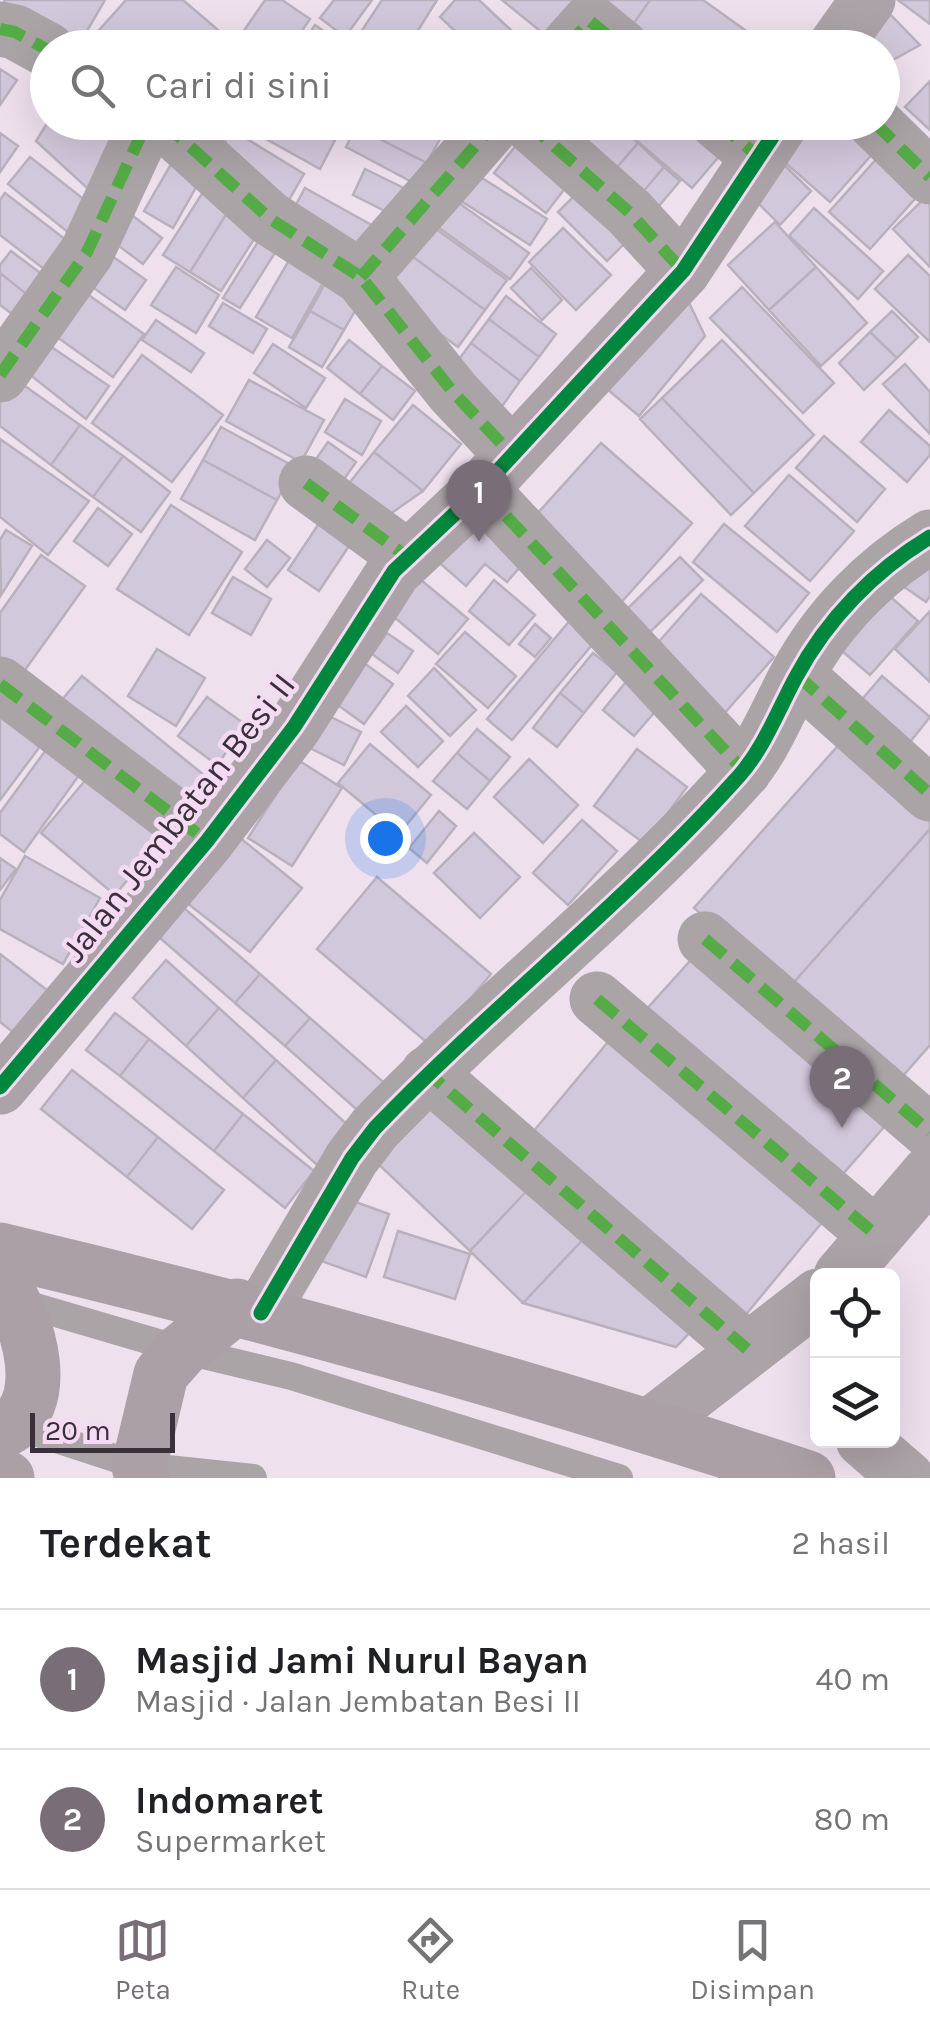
<!DOCTYPE html>
<html lang="id">
<head>
<meta charset="utf-8">
<style>
  :root { --surface:#fff; --page:#f2f2f2; --text:#202124; --muted:#757577; --line:#e0e0e0; --accent:#796e78 }
  body { margin:0; font-family:Karla,sans-serif; background:var(--page); color:var(--text) }
  .controls { position:absolute; right:30px; bottom:30px; display:grid; overflow:hidden; border-radius:15px; box-shadow:0 10px 40px #0002 }
  .controls button { width:90px; height:90px; display:grid; place-items:center; padding:0; border:0; border-bottom:2px solid var(--line); background:var(--surface); color:var(--text); font:50px sans-serif }
  .scale { position:absolute; left:30px; bottom:25px; width:145px; box-sizing:border-box; padding-left:10px; border:5px solid #3a3039; border-top:0; font-size:28px; line-height:35px; white-space:nowrap; color:#3a3039; -webkit-text-stroke:8px #f4daf2; paint-order:stroke }
  .you { position:absolute; left:385px; top:838px; width:35px; height:35px; margin:-25px; border:8px solid #fff; border-radius:50%; background:#1a73e8; box-shadow:0 0 0 15px #1a73e833 }
  .badge { display:grid; place-items:center; width:65px; height:65px; border-radius:50%; background:var(--accent); color:#fff; font-size:32px; font-weight:700 }
  .pin { position:absolute; translate:-50% -82px; filter:drop-shadow(0 2px 5px #0008) }
  .pin::after { content:''; position:absolute; top:52px; width:35px; height:30px; background:inherit; clip-path:polygon(0 0,100% 0,50% 100%) }
  .list { margin:0; padding:0; list-style:none }
  h2 { display:flex; justify-content:space-between; align-items:center; height:130px; margin:0; padding:0 40px; font-size:42px }
  h2 small { font-size:32px; font-weight:400; color:var(--muted) }
  .list li { display:grid; grid-template-columns:65px 1fr auto; gap:30px; align-items:center; box-sizing:border-box; height:140px; padding:0 40px; border-top:2px solid var(--line) }
  .list b { display:block; font-size:38px; white-space:nowrap }
  .list p { margin:0; font-size:32px; white-space:nowrap; color:var(--muted) }
  .list em { font-size:32px; font-style:normal; color:var(--muted) }
  .icon { flex:none; width:55px; height:55px; fill:none; stroke:currentColor; stroke-width:2; stroke-linecap:round; stroke-linejoin:round }
  .map { position:relative; flex:none; width:930px; height:1478px; overflow:hidden }
  .search { position:absolute; background:var(--surface); box-shadow:0 10px 40px #0002; left:30px; right:30px; top:30px; height:110px; display:flex; align-items:center; gap:25px; box-sizing:border-box; padding:0 35px; border-radius:55px; color:var(--muted); font-size:38px }
  .sheet { height:410px; background:var(--surface) }
  nav { display:flex; justify-content:space-around; align-items:center; box-sizing:border-box; height:140px; border-top:2px solid var(--line); background:var(--surface); font-size:28px; color:var(--muted) }
  nav a { display:grid; justify-items:center; gap:5px }
  nav .on { color:var(--accent) }
  .map>svg:first-child { display:block }
  .building { fill:#d2c8db; stroke:#b8b0bc; stroke-width:2.5 }
  .lines { fill:none; stroke-linecap:round; stroke-linejoin:round }
  .lane { stroke:#aba4a7; stroke-width:28 }
  .street { stroke:#aba4a7; stroke-width:55 }
  .secondary { stroke:#aba3a7; stroke-width:55 }
  .highway { stroke:#aaa0a6; stroke-width:55 }
  .quiet { stroke:#55ab46; stroke-width:12; stroke-dasharray:25 12; stroke-linecap:butt }
  .cycleway-casing { stroke:#f4daf2; stroke-width:21 }
  .cycleway { stroke:#00873e; stroke-width:15 }
  .labels { text-anchor:middle; stroke-width:9; stroke-linejoin:round; paint-order:stroke }
  .street-label { font-size:35px; fill:#3a3039; stroke:#f4daf2 }
</style>
</head>
<body>
<div class="map">
<svg width="930" height="1478" viewBox="0 0 930 1478">
  <rect width="100%" height="100%" fill="#eee0ed"/>
  <!-- building -->
  <path class="building" d="M5 0H105L77 48H63L0 8Z
    M126 0H183L225 36 216 48H108L94 36Z
    M265 0H282L310 19 290 48H232Z
    M334 0H372L345 37 320 18Z
    M382 0H437L407 48H378L359 35Z
    M455 0H479L530 48H473L440 17Z
    M502 0H580L560 47Z
    M588 0H650L629 30Z
    M650 0H703L759 40 753 48H653L629 30Z
    M876 0 920 45 889 62 882 58V48H867Z
    M898 0H930V24Z
    M315 25 342 44 340 48H299Z
    M0 69 17 80 0 105Z
    M930 81V130L905 107Z
    M48 122H107L126 135 99 199 36 141Z
    M266 122H308L336 138 320 169 259 135Z
    M359 122H449L427 163 356 127Z
    M600 122H614L638 143 605 181 573 153Z
    M641 122H700L728 146 692 188 630 135Z
    M795 122H859L882 143 830 202 771 150Z
    M356 127 427 163 416 184 346 147Z
    M229 128 304 174 282 212 220 162Z
    M0 133 18 146 0 172Z
    M525 134 576 174 546 213 494 173Z
    M638 143 664 167 632 205 605 181Z
    M880 155 922 191 870 249 829 212Z
    M30 157 91 205 69 233 8 184Z
    M174 159 203 175 173 228 144 211Z
    M779 160 811 191 780 225 748 193Z
    M664 167 680 181 648 219 632 205Z
    M365 169 416 194 403 220 353 195Z
    M474 173 547 219 530 245 458 199Z
    M589 181 638 230 607 261 558 212Z
    M305 188 386 233 366 268 286 223Z
    M205 189 232 205 190 272 163 255Z
    M442 191 529 253 510 279 424 217Z
    M5 193 79 250 57 279 0 235V200Z
    M930 193V267L893 229Z
    M116 203 162 238 143 264 99 231Z
    M232 205 263 225 221 291 190 272Z
    M814 208 883 271 858 299 789 236Z
    M418 216 507 280 485 310 397 245Z
    M775 222 816 267 769 310 728 265Z
    M563 228 611 275 576 310 529 262Z
    M261 237 278 248 240 308 223 298Z
    M95 244 146 280 125 310 74 274Z
    M397 245 485 310 458 347 370 283Z
    M295 250 330 270 292 338 256 317Z
    M11 251 55 284 39 304 0 273V265Z
    M908 255 930 276V342L875 289Z
    M176 267 219 295 196 333 151 305Z
    M816 267 867 323 821 366 769 310Z
    M531 268 562 300 542 320 511 288Z
    M333 269 367 290 344 330 310 311Z
    M0 273 39 304 24 323 0 305Z
    M73 284 144 334 113 377 43 327Z
    M681 286 705 336 639 416 600 383Z
    M742 287 834 383 803 413 710 318Z
    M506 296 556 334 539 357 489 319Z
    M223 303 267 329 253 353 209 326Z
    M310 311 344 330 322 367 289 347Z
    M892 311 918 337 897 358 870 332Z
    M489 319 539 357 520 381 471 343Z
    M156 320 204 353 191 372 142 340Z
    M870 332 897 358 864 390 839 363Z
    M349 340 382 366 360 394 327 368Z
    M722 340 814 435 754 493 662 398Z
    M44 342 109 386 86 419 24 370Z
    M471 343 520 381 498 412 448 374Z
    M273 344 325 378 306 408 254 373Z
    M142 355 223 415 172 482 92 423Z
    M905 364 930 392V434L883 384Z
    M382 366 415 391 393 420 360 394Z
    M15 379 80 425 51 465 0 426V399Z
    M249 380 324 420 301 462 226 421Z
    M662 398 754 493 731 515 640 419Z
    M345 399 381 421 362 455 325 432Z
    M413 405 461 444 423 491 374 452Z
    M889 410 930 446V455L907 482 861 442Z
    M80 425 123 456 93 497 51 465Z
    M221 427 295 467 277 500 203 460Z
    M824 436 885 489 857 522 796 468Z
    M0 439 89 501 48 555 0 517Z
    M328 442 356 462 333 495 305 475Z
    M601 443 692 523 618 606 527 525Z
    M374 452 423 491 383 519 346 487Z
    M123 456 170 492 141 532 93 497Z
    M203 460 277 500 255 540 181 499Z
    M789 475 854 531 810 581 745 526Z
    M471 502 534 551 507 582 485 564 466 586 427 552Z
    M171 505 242 552 189 635 117 589Z
    M98 508 132 534 108 566 74 541Z
    M324 516 355 537 319 591 288 570Z
    M724 524 809 593 777 632 693 562Z
    M6 530 32 546 1 595 0 540Z
    M267 540 290 558 267 587 245 569Z
    M930 546V596L926 602 900 584Z
    M41 555 85 586 20 677 0 662V613Z
    M680 557 703 580 639 643 616 620Z
    M409 570 468 619 438 654 380 605Z
    M233 577 271 599 251 635 212 613Z
    M494 580 535 615 509 645 469 611Z
    M876 584 918 621 870 675 828 639Z
    M701 594 774 657 722 716 649 653Z
    M930 611V682L895 649Z
    M572 618 597 639 512 740 487 719Z
    M535 624 551 638 535 657 519 644Z
    M465 632 516 676 488 708 436 664Z
    M387 633 413 651 398 673 372 654Z
    M157 649 205 678 176 726 128 696Z
    M349 652 393 684 364 724 320 692Z
    M593 653 617 672 584 713 560 693Z
    M434 668 476 710 450 736 408 696Z
    M634 672 666 699 634 736 603 710Z
    M82 676 215 784 187 818 54 709Z
    M882 676 930 717 906 747 857 705Z
    M560 693 584 713 557 747 533 728Z
    M207 697 246 725 217 765 178 736Z
    M0 704 47 737 0 800Z
    M406 706 443 741 418 767 381 732Z
    M311 707 361 732 344 765 294 740Z
    M477 729 510 757 490 781 457 753Z
    M851 731 930 801V829L787 990 694 908Z
    M370 744 431 795 399 834 338 783Z
    M48 747 82 771 24 852 0 834V813Z
    M637 749 687 787 645 844 594 806Z
    M457 753 490 781 467 809 433 781Z
    M529 759 578 805 543 843 494 797Z
    M298 760 342 788 292 866 248 838Z
    M99 764 172 826 115 895 41 833Z
    M439 811 456 826 427 863 409 848Z
    M582 820 617 851 568 905 533 873Z
    M930 829V1045L894 1086 787 990Z
    M474 833 520 877 480 918 434 873Z
    M239 837 302 888 250 952 187 903Z
    M25 856 100 898 63 964 0 929V900Z
    M0 858 16 869 0 890Z
    M377 877 491 974 431 1046 317 949Z
    M184 908 260 974 235 1003 159 937Z
    M699 951 890 1120 836 1182 644 1012Z
    M0 954 56 997 23 1040 0 1022Z
    M166 960 219 1008 186 1046 133 998Z
    M260 974 310 1018 285 1046 235 1003Z
    M219 1008 276 1060 243 1098 186 1046Z
    M115 1013 149 1039 120 1076 86 1050Z
    M310 1018 389 1087 364 1116 285 1046Z
    M149 1039 243 1114 214 1151 120 1076Z
    M608 1042 824 1220 743 1318 527 1139Z
    M276 1060 360 1136 326 1173 243 1098Z
    M72 1070 158 1137 127 1177 41 1109Z
    M444 1087 539 1178 470 1251 374 1160Z
    M243 1114 314 1171 285 1208 214 1151Z
    M158 1137 224 1190 192 1229 127 1177Z
    M539 1178 593 1229 523 1303 470 1251Z
    M339 1196 389 1214 366 1277 316 1259Z
    M593 1229 696 1326 676 1347 523 1303Z
    M398 1231 470 1254 455 1299 384 1277Z"/>
  <g class="lines">
    <!-- lane -->
    <path class="lane" d="M15 1301 182 1350 291 1376 619 1478
      M7 1423 139 1466 253 1478"/>
    <!-- street -->
    <path class="street" d="M0 29 15 32 48 50
      M566 48 590 21 623 48
      M163 122 269 218 361 277 453 392 512 455
      M527 122 629 212 683 271
      M717 122 759 157
      M874 122 930 177
      M361 277 496 122
      M0 375 87 252 147 122
      M306 483 406 556
      M481 489 744 771
      M797 675 930 794
      M0 684 207 841
      M705 939 930 1132
      M597 999 876 1235
      M428 1073 747 1349
      M261 1313 352 1158 375 1128C492 1006 626 902 739 776 764 748 778 710 796 677 827 619 874 571 930 537"/>
    <!-- secondary -->
    <path class="secondary" d="M834 48 868 0
      M0 1087 207 841 294 727 394 571 481 489 683 271 782 122
      M841 1276 930 1172
      M650 1426 818 1296
      M863 1440 907 1478"/>
    <!-- highway -->
    <path class="highway" d="M0 1250C273 1315 542 1390 808 1478
      M0 1283C30 1317 56 1410 0 1432
      M0 1475 7 1478
      M142 1478 139 1466 161 1374 182 1350 237 1306"/>
    <!-- quiet -->
    <path class="quiet" d="M0 29 15 32 48 50
      M566 48 590 21 623 48
      M163 122 269 218 361 277 453 392 512 455
      M527 122 629 212 683 271
      M717 122 759 157
      M874 122 930 177
      M361 277 496 122
      M0 375 87 252 147 122
      M306 483 406 556
      M481 489 744 771
      M797 675 930 794
      M0 684 207 841
      M705 939 930 1132
      M597 999 876 1235
      M433 1068 428 1073 747 1349"/>
    <defs>
      <path id="cycleway" d="M0 1087 207 841 294 727 394 571 481 489 683 271 782 122
        M261 1313 352 1158 375 1128C492 1006 626 902 739 776 764 748 778 710 796 677 827 619 874 571 930 537"/>
    </defs>
    <!-- cycleway casing -->
    <use href="#cycleway" class="cycleway-casing"/>
    <!-- cycleway -->
    <use href="#cycleway" class="cycleway"/>
  </g>
  <g class="labels">
    <!-- street labels -->
    <g class="street-label">
      <text transform="translate(178 817) rotate(-52)" y="12">Jalan Jembatan Besi II</text>
    </g>
  </g>
</svg>
<div class="controls">
<button><svg class="icon" aria-label="locate" viewBox="0 0 24 24"><circle cx="12" cy="12" r="6"/><path d="M12 2v4M12 18v4M2 12h4M18 12h4"/></svg></button>
<button><svg class="icon" aria-label="layers" viewBox="0 0 24 24"><path d="M12 4l9 5-9 5-9-5zM3 14l9 5 9-5"/></svg></button>
</div>
<div class="scale">20 m</div>
<div class="you"></div>
<div class="pin badge" style="left:479px;top:542px">1</div>
<div class="pin badge" style="left:842px;top:1128px">2</div>
<div class="search"><svg class="icon" aria-label="search" viewBox="0 0 24 24"><circle cx="10" cy="10" r="6"/><path d="M15 15l6 6"/></svg>Cari di sini</div>
</div>
<section class="sheet">
<h2>Terdekat<small>2 hasil</small></h2>
<ul class="list">
<li><span class="badge">1</span><div><b>Masjid Jami Nurul Bayan</b><p>Masjid · Jalan Jembatan Besi II</p></div><em>40 m</em></li>
<li><span class="badge">2</span><div><b>Indomaret</b><p>Supermarket</p></div><em>80 m</em></li>
</ul>
</section>
<nav>
<a class="on"><svg class="icon" aria-label="map" viewBox="0 0 24 24"><path d="M3 6l6-2 6 2 6-2v14l-6 2-6-2-6 2zM9 4v14M15 6v14"/></svg>Peta</a>
<a><svg class="icon" aria-label="directions" viewBox="0 0 24 24"><path d="M12 3l9 9-9 9-9-9zM9 14v-3h6M13 9l2 2-2 2"/></svg>Rute</a>
<a><svg class="icon" aria-label="saved" viewBox="0 0 24 24"><path d="M7 4h10v16l-5-4-5 4z"/></svg>Disimpan</a>
</nav>
</body>
</html>
